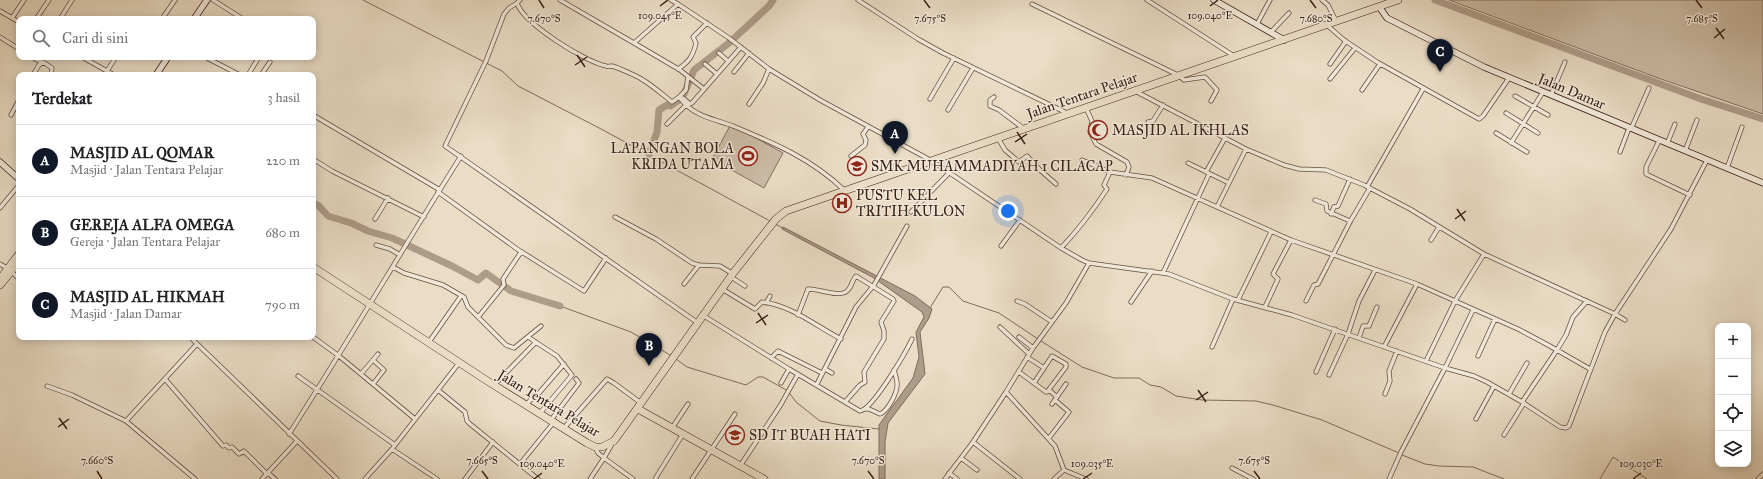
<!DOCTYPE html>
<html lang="id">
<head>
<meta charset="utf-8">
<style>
  :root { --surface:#fff; --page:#f2f2f2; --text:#202124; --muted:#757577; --line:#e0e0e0; --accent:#111827 }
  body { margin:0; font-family:"IM FELL Great Primer",serif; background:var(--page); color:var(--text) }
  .controls { position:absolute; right:12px; bottom:12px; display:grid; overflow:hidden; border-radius:8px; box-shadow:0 2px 10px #0003 }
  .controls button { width:36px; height:36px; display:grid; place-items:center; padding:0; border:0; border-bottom:1px solid var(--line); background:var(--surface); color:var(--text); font:20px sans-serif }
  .you { position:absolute; left:1008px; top:211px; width:14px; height:14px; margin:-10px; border:3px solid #fff; border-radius:50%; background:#1a73e8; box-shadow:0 0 0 6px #1a73e833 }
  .badge { display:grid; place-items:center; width:26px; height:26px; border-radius:50%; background:var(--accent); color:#fff; font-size:13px; font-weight:700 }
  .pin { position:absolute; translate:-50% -33px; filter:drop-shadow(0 1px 2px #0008) }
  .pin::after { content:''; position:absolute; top:21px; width:14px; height:12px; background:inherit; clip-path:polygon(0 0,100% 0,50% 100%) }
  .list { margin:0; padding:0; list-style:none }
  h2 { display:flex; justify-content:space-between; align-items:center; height:52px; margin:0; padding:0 16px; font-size:17px }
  h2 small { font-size:13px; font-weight:400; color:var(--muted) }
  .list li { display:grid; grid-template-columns:26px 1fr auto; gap:12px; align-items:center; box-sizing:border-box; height:72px; padding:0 16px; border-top:1px solid var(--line) }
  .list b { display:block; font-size:15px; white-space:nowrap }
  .list p { margin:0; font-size:13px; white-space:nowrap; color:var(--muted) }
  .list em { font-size:13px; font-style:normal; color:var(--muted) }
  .icon { flex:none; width:22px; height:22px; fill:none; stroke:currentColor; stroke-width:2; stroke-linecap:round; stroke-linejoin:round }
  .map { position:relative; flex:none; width:1763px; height:479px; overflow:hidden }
  .search { position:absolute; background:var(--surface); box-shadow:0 2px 10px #0003; left:16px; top:16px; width:300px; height:44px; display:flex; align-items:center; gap:10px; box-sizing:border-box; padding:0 14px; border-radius:8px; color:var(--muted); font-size:15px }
  .panel { position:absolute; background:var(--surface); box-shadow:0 2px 10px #0003; left:16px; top:72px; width:300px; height:268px; border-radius:8px }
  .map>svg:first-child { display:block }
  .green { fill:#ccbca7; stroke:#836e5f }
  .water { fill:#ae9c8a; stroke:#806a5c }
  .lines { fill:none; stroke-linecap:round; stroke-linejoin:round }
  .stream { stroke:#806a5c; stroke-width:1 }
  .river { stroke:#ae9c8a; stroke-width:7 }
  .street-casing { stroke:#664f42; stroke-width:5 }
  .secondary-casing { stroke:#3a2017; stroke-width:7 }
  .highway-casing { stroke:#3a2017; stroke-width:8 }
  .street { stroke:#f1e8d9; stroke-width:3.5 }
  .secondary { stroke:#f1e8d9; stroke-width:5.5 }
  .highway { stroke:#eadcc5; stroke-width:7 }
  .ticks { fill:none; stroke:#3a2017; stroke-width:1.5 }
  .labels { text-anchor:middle; stroke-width:3; stroke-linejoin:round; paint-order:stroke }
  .street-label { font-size:14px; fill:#3a2017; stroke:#f1e8d9 }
  .poi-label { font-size:14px; fill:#3a2017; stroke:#f1e8d9; text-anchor:start }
  .ticks-label { font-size:10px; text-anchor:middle; fill:#3a2017; stroke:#f1e8d9; stroke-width:3; stroke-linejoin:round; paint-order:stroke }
</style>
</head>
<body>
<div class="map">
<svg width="1763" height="479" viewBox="0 0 1763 479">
  <rect width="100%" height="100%" fill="#eadcc5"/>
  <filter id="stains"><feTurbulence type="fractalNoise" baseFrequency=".005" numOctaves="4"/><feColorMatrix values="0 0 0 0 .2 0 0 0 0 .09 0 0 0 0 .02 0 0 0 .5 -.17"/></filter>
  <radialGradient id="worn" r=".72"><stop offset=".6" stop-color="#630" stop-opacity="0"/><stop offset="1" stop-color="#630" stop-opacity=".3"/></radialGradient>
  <!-- green -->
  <path class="green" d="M1449 0H1763V114L1658 78Z
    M731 124 783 153 764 188 712 159Z"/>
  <!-- water -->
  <path class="water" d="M783 227 915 296 932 309 929 318 920 332 925 374 888 423 885 442V479H879V425L913 378 919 357 916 332 924 317 922 312 874 278 782 229Z"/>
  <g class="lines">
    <!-- stream -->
    <path class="stream" d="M363 0 502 71 518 86 603 130 770 221
      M775 224 783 228
      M560 306 631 332 670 355
      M930 308 943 287H949L963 301 999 313 1038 339
      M1041 341 1082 367 1114 378H1139L1150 385 1161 387 1176 396 1202 400 1256 401 1273 405 1322 420 1399 453
      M676 359 687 367 746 385 758 377H763L788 391 796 402 820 421 841 425 879 429
      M1402 455 1425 464 1439 466 1473 467 1504 479
      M1600 479 1613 457 1647 479"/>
    <!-- river -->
    <path class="river" d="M1435 0 1701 99 1763 119
      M649 155 657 132 659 110 667 105 670 106 679 100 684 94 694 70 729 43 769 6 773 0
      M313 203 319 206 328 216 351 223 368 231 392 238 403 243
      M407 245 452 266 478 280 486 273 511 291 560 306"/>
    <defs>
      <path id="street" d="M213 0 243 19
        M520 0 517 3C523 23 585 62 606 66 608 67 609 66 612 66 619 68 637 76 643 80 653 86 663 95 672 102L679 97
        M560 0 634 43 678 4 729 38 769 69 820 100 932 161 1061 248 1082 260 1089 263 1169 274 1233 299 1292 315 1445 368 1473 310
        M671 0 678 4
        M858 0 918 39 943 53 1067 113
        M1147 0 1234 56
        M1322 0 1328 5 1336 21
        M517 3 509 8 504 14 486 61 445 146 698 323
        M1032 4 1178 75 1184 80 1205 77 1217 90 1211 101
        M0 11 19 22
        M12 18 24 0
        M36 19 49 0
        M60 19 72 0
        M162 19 175 0
        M1257 24 1270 0
        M1327 25 1344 40 1377 62 1479 119 1483 116 1509 78
        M1271 32 1289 13
        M0 37 19 49
        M634 43 680 70 704 89
        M719 53 728 61
        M32 57 41 62
        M82 57 114 75
        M205 57 240 75
        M705 64 717 74
        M1330 64 1346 41
        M678 69C689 62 693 56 696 43L693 37 707 23
        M107 71 116 57
        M734 72 749 53
        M33 75 39 65 43 62 52 68 51 75
        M248 75 259 57
        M261 75 270 62
        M1330 79 1355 48
        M1362 90 1380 64
        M1135 91 1246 149 1284 165 1299 169 1326 170 1364 185 1410 209 1484 254 1615 314 1625 320
        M1551 95 1565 62
        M1515 96 1548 115
        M994 97 990 100V106L999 110 1023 128
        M683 98 690 104 692 103 741 47
        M930 99 954 58
        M749 104 763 83 769 69
        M686 105C699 117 717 120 733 126 774 143 812 159 844 190
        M1086 108 1092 121 1090 132 1096 144 1127 162 1129 167 1126 175
        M948 110 973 68
        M1506 113 1538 133
        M11 115 19 100
        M313 115 440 190
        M1148 122 1153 121 1163 105
        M667 124 686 105 679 97 686 90 688 77
        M1631 129 1649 88
        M1496 133 1527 152
        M998 138 1005 150 1019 162 1027 156 1040 170 1056 184
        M1659 141 1646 167V174L1690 195
        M1511 143 1543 92
        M1667 144 1675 124
        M1685 151 1697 120
        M1620 152 1629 128
        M851 156 865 145 866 140 863 134 868 127
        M313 159 332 171 424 217
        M1082 160 1110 172 1152 178 1291 240 1417 284 1518 329 1548 345 1590 369
        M1188 163 1229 183
        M1727 168 1742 127
        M1206 172 1225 138
        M1367 187 1423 89
        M438 192 517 249 584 291 606 258
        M1315 200 1326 204 1327 211 1350 221
        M1217 207 1246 149
        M0 208 19 185
        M911 212 949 173
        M1331 214 1334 207 1338 206 1350 179
        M615 217 656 239 692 263 699 265 720 266 733 274
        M375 219 388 198
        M1431 240 1439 227
        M376 245 390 249 400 255
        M1001 246 1020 220
        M1061 248C1080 228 1092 212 1107 189L1104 185 1110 172
        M0 264 7 268
        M393 267 404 273 443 285 464 297 468 307 506 345 514 348 541 326
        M11 271 19 279
        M1163 273 1209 174
        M731 277 745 286
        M684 284 699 265
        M722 289 755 309 762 302C791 305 816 326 841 339
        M1238 300 1271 232
        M1017 301 1025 304 1052 322
        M1306 301 1314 285 1318 284 1351 220 1370 188
        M1131 302 1152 271
        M766 303 770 296
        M1265 307 1278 279 1273 274 1291 240
        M798 315 808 289C817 288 841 299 848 290 852 286 852 280 856 276L893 299 894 301 881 322 884 331V339L864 372 865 382 860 385 845 402
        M479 316 504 285 503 279 521 252
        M704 316 789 369 860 411C873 409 906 352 912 339
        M1000 327 1029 354
        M190 337 337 479
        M313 337 339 356 415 419
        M528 337 557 356 572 375 540 413
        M1019 337 1033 348
        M1359 338 1363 326H1369L1377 307
        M429 342 461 296
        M1212 347 1233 299
        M1384 347 1417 284
        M1478 356 1495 319
        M1027 357 1044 368
        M771 358 778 351 822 373
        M373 360 384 370 373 384
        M1426 361 1455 301 1484 254
        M825 369 832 373
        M1019 372 1046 392H1047L1066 367V364L1052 356 1034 383
        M1316 372 1335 329
        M361 374 378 354
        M1329 375 1348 334 1359 301 1375 270
        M298 376 395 445
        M165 379 223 446 226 445 229 448 232 447 239 454 244 451 267 474
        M781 383 789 369
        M817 384 856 307 874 285 907 226
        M494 385 536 342
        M47 386 72 395 126 421 195 479
        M438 390 465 412 467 421 470 424 538 479
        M1049 390 1057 397
        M1006 392 1055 446 1064 470 1086 479
        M1385 394 1390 381 1389 371 1397 351
        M1509 394 1527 363
        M1522 402 1557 350 1566 335 1573 317 1587 301
        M1052 404 1066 384
        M526 405 535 395 539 393 564 364
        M865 409H869L880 414C888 411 898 392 897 383 897 379 895 374 894 370
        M1476 419 1494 386
        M551 420 579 383 576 379
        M126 421 197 344
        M564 428 607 379 614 383 641 403
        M672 428 688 404
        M289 434C348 342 403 248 461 156
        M1504 435 1524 403
        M1049 438 1069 412 1055 400
        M973 442 1020 479
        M612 444 604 458 633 479
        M961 458 977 470
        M520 464 554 422
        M740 466 780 406 798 374
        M1232 468 1253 479
        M268 473 275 479
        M949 473 957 479
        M262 479 297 441
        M365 479 392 449
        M437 479 392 449 459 363
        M465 479 493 442
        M590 479 604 458 598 453 595 447
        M655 479 683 434
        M692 479 735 414
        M945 479 973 442 1006 392 1033 348 1066 303 1089 263
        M1054 479 1064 470
        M1389 479 1401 452 1445 368 1474 376 1487 382 1522 402 1560 427 1566 428 1569 426 1605 332 1615 314 1671 229 1707 160
        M1758 479 1763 474"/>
      <path id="secondary" d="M1214 0 1284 40
        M1380 8 1387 18 1484 67 1763 183
        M194 19 207 0
        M156 75 168 57
        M0 162 19 179"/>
      <path id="highway" d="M313 267 489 382 587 443 595 447H602L614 441 734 272 776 219 786 211 1398 0
        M0 279 19 254
        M0 285 19 262
        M638 409 764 479"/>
    </defs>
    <!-- street casing -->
    <use href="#street" class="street-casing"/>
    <!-- secondary casing -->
    <use href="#secondary" class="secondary-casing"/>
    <!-- highway casing -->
    <use href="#highway" class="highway-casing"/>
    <!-- street -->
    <use href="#street" class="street"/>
    <!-- secondary -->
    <use href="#secondary" class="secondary"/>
    <!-- highway -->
    <use href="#highway" class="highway"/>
  </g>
  <!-- ticks -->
  <path class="ticks" d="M539 0 544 8M924 0 930 8M1310 0 1316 8M1696 0 1702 8M660 6 668 0M1210 6 1218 0M1716 28 1724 39M1714 38 1725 29M577 55 585 67M575 65 587 57M1017 132 1025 144M1015 142 1027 134M1457 209 1465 221M1455 219 1466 211M758 313 766 325M756 323 768 315M1198 390 1206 402M1196 400 1208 392M59 418 67 429M58 427 69 419M97 471 102 479M482 471 488 479M868 471 874 479M1254 471 1260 479M534 479 542 473M1083 479 1092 473M1633 479 1641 473"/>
  <!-- icons -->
  <defs>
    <symbol id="mosque-ring" viewBox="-11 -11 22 22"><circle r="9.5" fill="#f1e8d9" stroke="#8f2418" stroke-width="1.5"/><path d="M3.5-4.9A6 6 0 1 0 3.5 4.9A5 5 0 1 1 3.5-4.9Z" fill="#8f2418"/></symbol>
    <symbol id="stadium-ring" viewBox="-11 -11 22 22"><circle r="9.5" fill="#f1e8d9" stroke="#8f2418" stroke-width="1.5"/><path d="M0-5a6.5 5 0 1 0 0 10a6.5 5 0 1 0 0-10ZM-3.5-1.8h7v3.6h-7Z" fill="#8f2418"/></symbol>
    <symbol id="school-ring" viewBox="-11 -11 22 22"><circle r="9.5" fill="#f1e8d9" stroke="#8f2418" stroke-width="1.5"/><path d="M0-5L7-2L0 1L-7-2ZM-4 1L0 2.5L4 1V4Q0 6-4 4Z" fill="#8f2418"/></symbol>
    <symbol id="hospital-ring" viewBox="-11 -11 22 22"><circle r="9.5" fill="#f1e8d9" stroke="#8f2418" stroke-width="1.5"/><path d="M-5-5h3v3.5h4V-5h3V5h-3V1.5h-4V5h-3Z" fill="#8f2418"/></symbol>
  </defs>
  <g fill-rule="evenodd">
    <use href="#mosque-ring" x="1087" y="119" width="22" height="22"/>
    <use href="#stadium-ring" x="737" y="145" width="22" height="22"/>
    <use href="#school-ring" x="846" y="155" width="22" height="22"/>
    <use href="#hospital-ring" x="831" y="192" width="22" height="22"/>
    <use href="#school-ring" x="724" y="424" width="22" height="22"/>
  </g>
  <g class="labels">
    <!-- street labels -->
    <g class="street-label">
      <text transform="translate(1572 91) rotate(23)" y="5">Jalan Damar</text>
      <text transform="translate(1082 95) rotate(-19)" y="5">Jalan Tentara Pelajar</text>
      <text transform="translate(549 403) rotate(31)" y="5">Jalan Tentara Pelajar</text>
    </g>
    <!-- poi labels -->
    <g class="poi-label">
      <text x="1112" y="135">MASJID AL IKHLAS</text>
      <text x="734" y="153" text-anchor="end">LAPANGAN BOLA<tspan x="734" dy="16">KRIDA UTAMA</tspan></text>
      <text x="871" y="171">SMK MUHAMMADIYAH 1 CILACAP</text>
      <text x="856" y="200">PUSTU KEL<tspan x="856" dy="16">TRITIH KULON</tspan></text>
      <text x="749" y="440">SD IT BUAH HATI</text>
    </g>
  </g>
  <g class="ticks-label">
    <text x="660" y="19">109.045°E</text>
    <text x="1210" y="19">109.040°E</text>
    <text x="544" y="22">7.670°S</text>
    <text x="930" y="22">7.675°S</text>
    <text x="1316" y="22">7.680°S</text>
    <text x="1702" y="22">7.685°S</text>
    <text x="97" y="464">7.660°S</text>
    <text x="482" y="464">7.665°S</text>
    <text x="868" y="464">7.670°S</text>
    <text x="1254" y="464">7.675°S</text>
    <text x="542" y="467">109.040°E</text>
    <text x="1092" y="467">109.035°E</text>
    <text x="1641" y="467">109.030°E</text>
  </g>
  <rect width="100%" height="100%" filter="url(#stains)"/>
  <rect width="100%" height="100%" fill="url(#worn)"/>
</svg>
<div class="controls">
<button>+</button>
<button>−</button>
<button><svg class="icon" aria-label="locate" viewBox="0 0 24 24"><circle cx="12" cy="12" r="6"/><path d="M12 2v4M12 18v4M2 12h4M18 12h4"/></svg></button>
<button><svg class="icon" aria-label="layers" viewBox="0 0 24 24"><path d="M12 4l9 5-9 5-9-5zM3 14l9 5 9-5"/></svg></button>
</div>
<div class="you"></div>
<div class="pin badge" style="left:895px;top:154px">A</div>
<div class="pin badge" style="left:649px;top:366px">B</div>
<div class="pin badge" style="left:1440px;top:72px">C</div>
<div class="search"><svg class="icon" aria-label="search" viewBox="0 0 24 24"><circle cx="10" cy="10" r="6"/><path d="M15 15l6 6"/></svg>Cari di sini</div>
<section class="panel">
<h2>Terdekat<small>3 hasil</small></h2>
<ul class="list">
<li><span class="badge">A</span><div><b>MASJID AL QOMAR</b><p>Masjid · Jalan Tentara Pelajar</p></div><em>220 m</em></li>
<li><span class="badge">B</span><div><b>GEREJA ALFA OMEGA</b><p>Gereja · Jalan Tentara Pelajar</p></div><em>680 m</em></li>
<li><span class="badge">C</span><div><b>MASJID AL HIKMAH</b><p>Masjid · Jalan Damar</p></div><em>790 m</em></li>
</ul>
</section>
</div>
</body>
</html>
